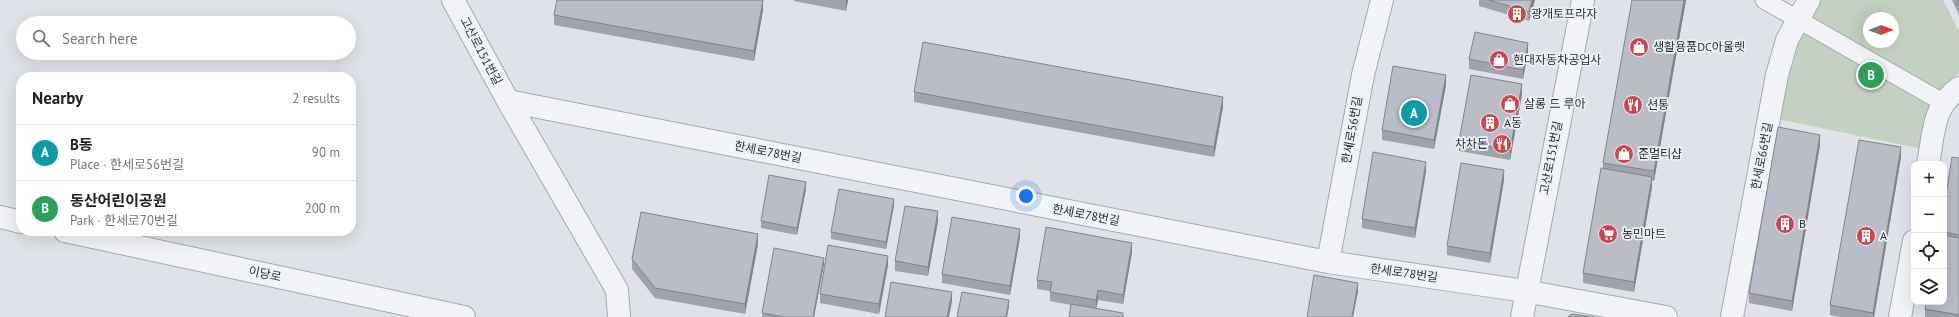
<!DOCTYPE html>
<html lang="en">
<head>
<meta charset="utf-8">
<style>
  :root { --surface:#fff; --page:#f2f2f2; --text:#222; --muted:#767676; --line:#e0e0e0; --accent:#ca474f }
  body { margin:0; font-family:"PT Sans","Noto Sans KR",sans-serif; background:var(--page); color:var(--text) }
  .controls { position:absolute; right:12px; bottom:12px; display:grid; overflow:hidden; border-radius:8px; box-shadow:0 4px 16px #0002 }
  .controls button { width:36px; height:36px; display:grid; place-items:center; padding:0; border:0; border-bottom:1px solid var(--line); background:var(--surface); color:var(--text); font:20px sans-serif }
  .compass { position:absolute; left:1863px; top:12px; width:36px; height:36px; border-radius:50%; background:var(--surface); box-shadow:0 4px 16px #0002; rotate:89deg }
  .you { position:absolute; left:1026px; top:196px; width:14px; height:14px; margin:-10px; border:3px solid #fff; border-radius:50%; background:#1a73e8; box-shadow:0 0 0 6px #1a73e833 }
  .badge { display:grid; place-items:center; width:26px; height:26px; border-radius:50%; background:var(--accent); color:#fff; font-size:13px; font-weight:700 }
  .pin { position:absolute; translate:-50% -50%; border:2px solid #fff; box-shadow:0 1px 4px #0006 }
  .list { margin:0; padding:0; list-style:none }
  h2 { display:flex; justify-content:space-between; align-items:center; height:52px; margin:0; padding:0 16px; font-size:17px }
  h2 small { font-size:13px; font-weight:400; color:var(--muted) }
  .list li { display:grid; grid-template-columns:26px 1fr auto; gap:12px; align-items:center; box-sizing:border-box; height:56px; padding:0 16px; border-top:1px solid var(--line) }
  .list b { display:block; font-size:15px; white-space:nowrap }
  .list p { margin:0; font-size:13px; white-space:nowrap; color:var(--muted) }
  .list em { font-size:13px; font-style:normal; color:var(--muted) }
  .icon { flex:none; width:22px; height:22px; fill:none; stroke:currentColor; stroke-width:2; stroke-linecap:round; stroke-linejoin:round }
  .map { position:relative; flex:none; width:1959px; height:317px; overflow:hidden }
  .search { position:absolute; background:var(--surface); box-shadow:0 4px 16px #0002; left:16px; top:16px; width:340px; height:44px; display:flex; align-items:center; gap:10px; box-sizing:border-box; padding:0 14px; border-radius:22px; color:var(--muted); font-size:15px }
  .panel { position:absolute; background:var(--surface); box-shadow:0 4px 16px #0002; left:16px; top:72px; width:340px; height:164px; border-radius:16px }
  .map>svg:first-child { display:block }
  .green { fill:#c3d2c0; fill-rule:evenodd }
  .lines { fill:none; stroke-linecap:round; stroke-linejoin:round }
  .pedestrian-casing { stroke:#a4a9b2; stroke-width:19 }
  .minor-casing { stroke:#a4a9b2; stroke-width:24 }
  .tertiary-casing { stroke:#a4a9b2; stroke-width:24 }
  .pedestrian { stroke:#f2f3f6; stroke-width:17 }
  .minor { stroke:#f2f3f6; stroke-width:22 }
  .tertiary { stroke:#f2f3f6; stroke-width:22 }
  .wall { fill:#9fa3ac }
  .shaded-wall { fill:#82848c }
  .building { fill:#b9bdc8; stroke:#82848c }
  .labels { text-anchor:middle; stroke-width:3.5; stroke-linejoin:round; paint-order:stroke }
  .poi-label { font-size:12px; fill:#282f3f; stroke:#eef1f6; text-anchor:start }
  .street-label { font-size:12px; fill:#282f3f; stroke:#eef1f6 }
</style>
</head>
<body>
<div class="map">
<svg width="1959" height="317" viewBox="0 0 1959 317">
  <rect width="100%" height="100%" fill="#dfe2e8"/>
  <!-- green -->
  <path class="green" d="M1820 0H1943L1959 31V73C1932 91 1929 120 1922 149L1778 119 1795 44 1814 8ZM1869 18H1893V42H1869Z"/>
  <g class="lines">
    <defs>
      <path id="pedestrian" d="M1764 0 1944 103"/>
      <path id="minor" d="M453 0 508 101 617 290 619 317
        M508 101 1328 262 1525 291 1666 317
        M1928 164C1934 134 1932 107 1959 88
        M1328 262 1363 75 1382 0
        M1732 317 1777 75 1787 40 1809 0
        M1900 317 1914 241"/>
      <path id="tertiary" d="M0 217 21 222
        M65 231 464 317
        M1522 317 1583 0"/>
    </defs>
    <!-- pedestrian casing -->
    <use href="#pedestrian" class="pedestrian-casing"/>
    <!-- minor casing -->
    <use href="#minor" class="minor-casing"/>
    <!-- tertiary casing -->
    <use href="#tertiary" class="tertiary-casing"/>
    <!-- pedestrian -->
    <use href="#pedestrian" class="pedestrian"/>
    <!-- minor -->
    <use href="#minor" class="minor"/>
    <!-- tertiary -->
    <use href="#tertiary" class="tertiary"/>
  </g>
  <!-- wall -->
  <path class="wall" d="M794 0H848L846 11 794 1Z
    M1479 0H1535L1529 21 1479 6Z
    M1686 0 1654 181H1652V187L1634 292 1583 283V273L1603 168V163Z
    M1952 0H1959V15Z
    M763 10 754 61 554 25V15Z
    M1528 52 1523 79 1469 69V59Z
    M1446 85 1434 149 1382 140V130Z
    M914 92 1223 107 1214 157 914 102Z
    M1522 94 1510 160 1459 151V141Z
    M1820 145 1792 311 1749 303V293Z
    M1901 157 1874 317H1841L1830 315V305Z
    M1959 158V317H1925V309L1944 302V207Z
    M1426 171 1415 238 1362 228V219Z
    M1504 180 1490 263 1447 255V246Z
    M806 189 797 235 761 228V221Z
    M894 205 886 249 831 239V232Z
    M938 221 928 276 895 271V261Z
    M1020 237 1010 295 942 283V274Z
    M758 244 745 314 655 298 632 269V259Z
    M1132 252 1123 304 1098 300 1096 309 1123 317 1071 305 1050 301V291L1037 289V280Z
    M824 264 814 317H762V313Z
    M888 265 879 314 820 303V294Z"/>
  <!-- shaded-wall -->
  <path class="shaded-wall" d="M763 0V10L754 61V51Z
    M846 0H848L846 11Z
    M1532 0H1535L1529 21V12Z
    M1684 0H1686L1654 181V171Z
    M1528 43V52L1523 79V70Z
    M1446 75V85L1434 149V140Z
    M1522 84V94L1510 160V150Z
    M1223 97V107L1214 157V147Z
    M1820 135V145L1792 311V301Z
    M1901 147V157L1874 317H1873V313Z
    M1426 162V171L1415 238V228Z
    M1504 170V180L1490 263V253Z
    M1652 177V187L1634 292V282Z
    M806 182V189L797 235V228Z
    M894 199V205L886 249V242Z
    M938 211V221L928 276V267Z
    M1020 229V237L1010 295V286Z
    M758 234V244L745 314V304Z
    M1132 243V252L1123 304V295Z
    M888 256V265L879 314V304Z
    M824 258V264L814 317H813Z
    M1358 283V292L1353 317H1352Z
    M1098 290V300L1096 309V300Z
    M952 292V301L949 317H947Z
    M1009 300V307L1007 317H1006Z"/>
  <!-- building -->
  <path class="building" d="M557 0H763L754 51 554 15Z
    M1489 0H1532L1529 12Z
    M1632 0H1684L1654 171 1603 163Z
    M1956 0H1959V6Z
    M1475 32 1528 43 1523 70 1469 59Z
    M923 42 1223 97 1214 147 914 92Z
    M1393 66 1446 75 1434 140 1382 130Z
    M1471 75 1522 84 1510 150 1459 141Z
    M1778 127 1820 135 1792 301 1749 293Z
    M1859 140 1901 147 1873 313 1830 305Z
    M1373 152 1426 162 1415 228 1362 219Z
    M1952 157 1959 158V235L1944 232V207Z
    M1461 163 1504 170 1490 253 1447 246Z
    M1601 168 1652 177 1634 282 1583 273Z
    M769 175 806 182 797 228 761 221Z
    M839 189 894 199 886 242 831 232Z
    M905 206 938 211 928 267 895 261Z
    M641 212 758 234 745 304 655 288 632 259Z
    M952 217 1020 229 1010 286 942 274Z
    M1046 227 1132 243 1123 295 1098 290 1096 300 1050 292 1052 282 1037 280Z
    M1944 235 1959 238V315L1925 309 1926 302H1944Z
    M828 245 888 256 879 304 820 294Z
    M774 248 824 258 813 317H785L762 313Z
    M1314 275 1358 283 1352 317H1307Z
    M891 282 952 292 947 317H885Z
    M962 292 1009 300 1006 317H957Z
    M1071 304 1123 313V317H1069Z
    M1571 314 1594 317H1568Z"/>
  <!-- icons -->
  <defs>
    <symbol id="building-disc" viewBox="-11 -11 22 22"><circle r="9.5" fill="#ca474f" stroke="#eef1f6"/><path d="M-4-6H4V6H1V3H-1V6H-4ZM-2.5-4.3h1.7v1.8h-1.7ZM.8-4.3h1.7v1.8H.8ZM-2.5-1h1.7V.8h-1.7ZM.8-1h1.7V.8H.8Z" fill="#fff"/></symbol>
    <symbol id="shop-disc" viewBox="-11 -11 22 22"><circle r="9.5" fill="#ca474f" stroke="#eef1f6"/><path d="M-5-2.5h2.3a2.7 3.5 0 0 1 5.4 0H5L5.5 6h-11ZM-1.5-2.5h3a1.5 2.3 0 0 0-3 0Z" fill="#fff"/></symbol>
    <symbol id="restaurant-disc" viewBox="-11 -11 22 22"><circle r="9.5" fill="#ca474f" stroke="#eef1f6"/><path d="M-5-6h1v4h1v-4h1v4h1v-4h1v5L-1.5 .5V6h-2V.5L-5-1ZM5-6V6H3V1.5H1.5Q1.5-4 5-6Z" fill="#fff"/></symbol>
    <symbol id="supermarket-disc" viewBox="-11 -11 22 22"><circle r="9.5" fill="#ca474f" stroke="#eef1f6"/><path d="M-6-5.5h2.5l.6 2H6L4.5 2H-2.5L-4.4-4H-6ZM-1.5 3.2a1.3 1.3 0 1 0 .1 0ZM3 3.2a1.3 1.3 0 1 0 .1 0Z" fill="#fff"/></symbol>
  </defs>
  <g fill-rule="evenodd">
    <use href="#building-disc" x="1506" y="3" width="22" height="22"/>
    <use href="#shop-disc" x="1628" y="36" width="22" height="22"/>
    <use href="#shop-disc" x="1488" y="49" width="22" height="22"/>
    <use href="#shop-disc" x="1499" y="93" width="22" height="22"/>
    <use href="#restaurant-disc" x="1622" y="94" width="22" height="22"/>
    <use href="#building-disc" x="1479" y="112" width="22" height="22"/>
    <use href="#restaurant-disc" x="1491" y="133" width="22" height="22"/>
    <use href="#shop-disc" x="1613" y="143" width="22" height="22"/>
    <use href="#building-disc" x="1774" y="213" width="22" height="22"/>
    <use href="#supermarket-disc" x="1597" y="223" width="22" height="22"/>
    <use href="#building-disc" x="1855" y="225" width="22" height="22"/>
  </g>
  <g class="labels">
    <!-- poi labels -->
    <g class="poi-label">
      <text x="1531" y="18">광개토프라자</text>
      <text x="1653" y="51">생활용품DC아울렛</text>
      <text x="1513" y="64">현대자동차공업사</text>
      <text x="1524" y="108">살롱 드 루아</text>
      <text x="1647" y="109">션통</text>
      <text x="1504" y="127">A동</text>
      <text x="1488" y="148" text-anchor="end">차차돈</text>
      <text x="1638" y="158">준멀티샵</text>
      <text x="1799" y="228">B</text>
      <text x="1622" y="238">농민마트</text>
      <text x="1880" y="240">A</text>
    </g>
    <!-- street labels -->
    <g class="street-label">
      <text transform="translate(481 51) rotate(62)" y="4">고산로151번길</text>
      <text transform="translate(1352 130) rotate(-80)" y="4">한세로56번길</text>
      <text transform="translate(768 152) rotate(11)" y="4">한세로78번길</text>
      <text transform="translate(1762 156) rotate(-79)" y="4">한세로66번길</text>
      <text transform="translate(1551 158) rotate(-79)" y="4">고산로151번길</text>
      <text transform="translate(1086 215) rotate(11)" y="4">한세로78번길</text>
      <text transform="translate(1404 273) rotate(8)" y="4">한세로78번길</text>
      <text transform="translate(265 274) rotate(12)" y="4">이당로</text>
    </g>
  </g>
</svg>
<div class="controls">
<button>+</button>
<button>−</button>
<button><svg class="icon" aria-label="locate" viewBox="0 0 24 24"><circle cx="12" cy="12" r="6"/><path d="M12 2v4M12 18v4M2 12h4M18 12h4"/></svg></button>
<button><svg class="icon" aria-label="layers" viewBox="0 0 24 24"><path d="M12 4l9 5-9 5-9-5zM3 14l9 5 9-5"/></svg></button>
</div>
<svg class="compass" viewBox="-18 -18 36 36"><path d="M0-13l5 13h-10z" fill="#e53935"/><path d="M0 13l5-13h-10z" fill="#767676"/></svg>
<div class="you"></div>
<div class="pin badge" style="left:1414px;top:113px;background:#0f9aa8">A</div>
<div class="pin badge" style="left:1871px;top:75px;background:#2e9e5b">B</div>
<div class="search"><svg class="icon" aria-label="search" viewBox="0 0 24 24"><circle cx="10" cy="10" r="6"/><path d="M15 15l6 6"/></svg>Search here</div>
<section class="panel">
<h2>Nearby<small>2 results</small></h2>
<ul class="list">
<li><span class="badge" style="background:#0f9aa8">A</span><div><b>B동</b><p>Place · 한세로56번길</p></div><em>90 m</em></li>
<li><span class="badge" style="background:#2e9e5b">B</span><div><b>동산어린이공원</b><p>Park · 한세로70번길</p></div><em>200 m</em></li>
</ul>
</section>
</div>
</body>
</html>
